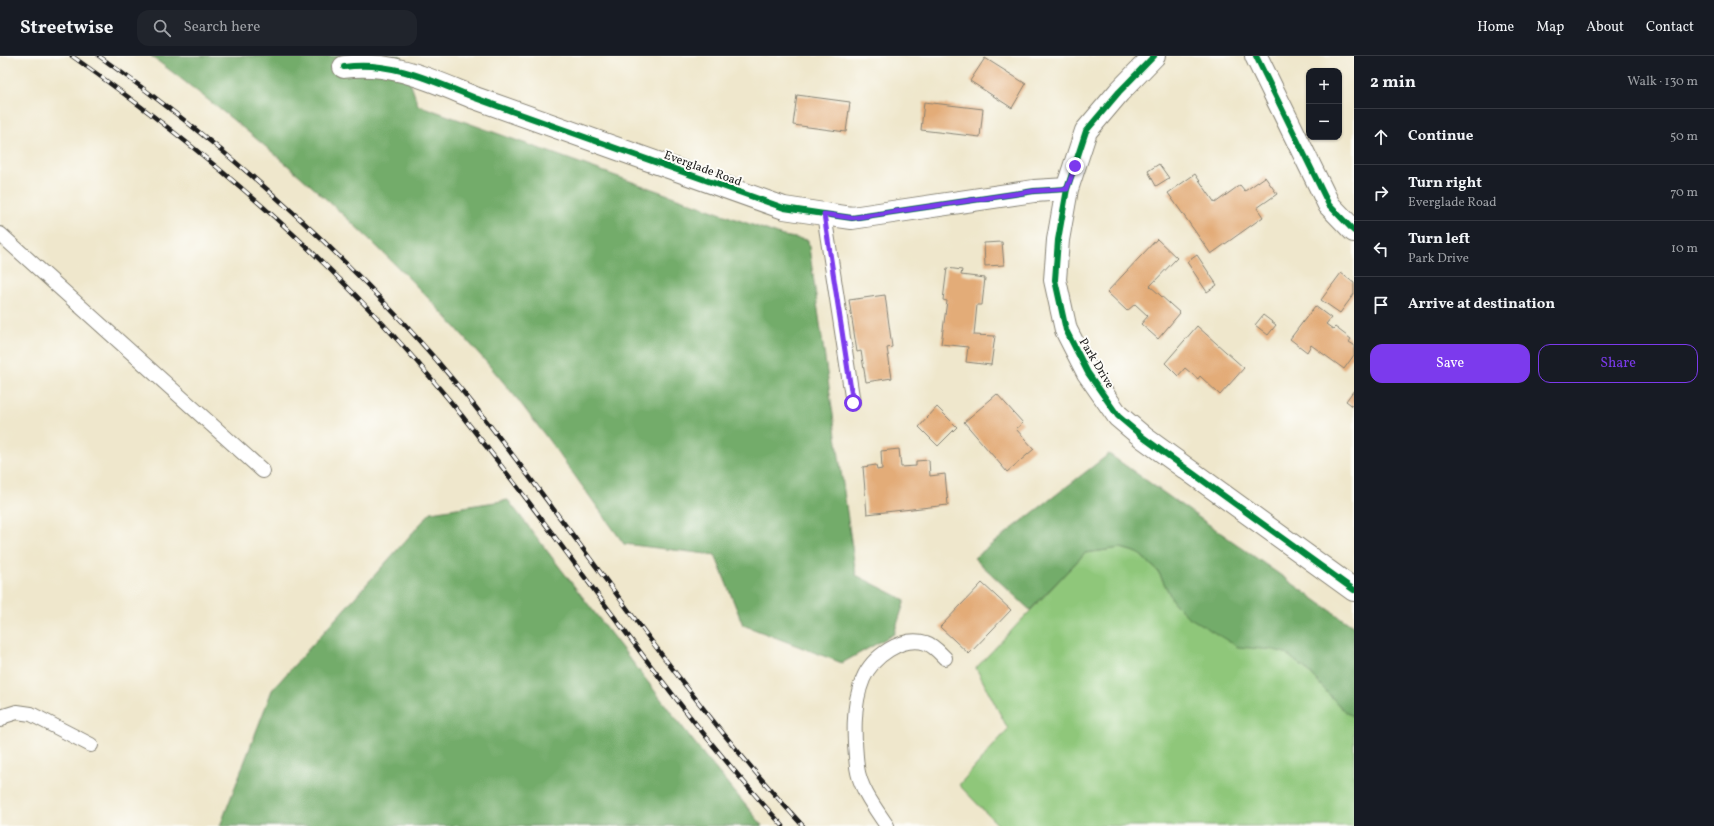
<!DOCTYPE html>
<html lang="en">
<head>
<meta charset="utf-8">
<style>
  :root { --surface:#171b24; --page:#20242c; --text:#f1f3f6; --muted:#9ea1a6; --line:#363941; --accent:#7c3aed }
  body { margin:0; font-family:Vollkorn,serif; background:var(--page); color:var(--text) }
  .controls { position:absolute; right:12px; top:12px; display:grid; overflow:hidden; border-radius:8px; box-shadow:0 1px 3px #0004 }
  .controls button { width:36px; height:36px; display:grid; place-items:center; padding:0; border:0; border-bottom:1px solid var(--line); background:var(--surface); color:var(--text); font:20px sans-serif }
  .stop { position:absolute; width:12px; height:12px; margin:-9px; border:3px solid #7c3aed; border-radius:50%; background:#fff }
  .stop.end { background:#7c3aed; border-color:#fff; box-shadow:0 1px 4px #0008 }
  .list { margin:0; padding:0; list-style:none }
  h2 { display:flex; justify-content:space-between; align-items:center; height:52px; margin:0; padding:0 16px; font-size:17px }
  h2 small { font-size:13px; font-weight:400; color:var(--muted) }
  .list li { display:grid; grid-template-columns:26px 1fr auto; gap:12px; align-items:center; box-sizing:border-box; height:56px; padding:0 16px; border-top:1px solid var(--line) }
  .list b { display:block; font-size:15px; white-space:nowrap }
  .list p { margin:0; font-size:13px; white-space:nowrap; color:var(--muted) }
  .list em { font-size:13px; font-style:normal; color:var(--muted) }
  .actions { display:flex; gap:8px; padding:12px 16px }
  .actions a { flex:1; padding:9px 0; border:1px solid var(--accent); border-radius:12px; text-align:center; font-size:14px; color:var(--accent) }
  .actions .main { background:var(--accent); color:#fff }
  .icon { flex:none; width:22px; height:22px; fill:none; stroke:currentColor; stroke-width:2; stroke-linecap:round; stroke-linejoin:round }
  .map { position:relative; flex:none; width:1354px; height:770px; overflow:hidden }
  header { display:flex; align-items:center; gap:24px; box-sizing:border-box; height:56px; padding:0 20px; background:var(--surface); border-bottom:1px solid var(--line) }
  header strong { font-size:19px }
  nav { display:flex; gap:22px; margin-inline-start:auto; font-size:14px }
  .search { width:280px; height:36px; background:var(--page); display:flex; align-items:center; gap:10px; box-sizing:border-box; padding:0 14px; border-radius:12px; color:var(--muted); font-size:15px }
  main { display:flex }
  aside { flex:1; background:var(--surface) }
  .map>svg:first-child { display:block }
  .green { fill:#8fc77a; stroke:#56724b }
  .forest { fill:#73ac6a; stroke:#486443 }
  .building { fill:#e3ac78 }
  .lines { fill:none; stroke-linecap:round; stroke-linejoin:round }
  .lane-casing { stroke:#868274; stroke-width:16 }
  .street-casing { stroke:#868274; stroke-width:24 }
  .lane { stroke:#fff; stroke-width:14 }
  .street { stroke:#fff; stroke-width:22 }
  .rail-casing { stroke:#1c1c1c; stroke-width:4.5 }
  .rail { stroke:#fdfcf7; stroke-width:3; stroke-dasharray:9; stroke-linecap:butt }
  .cycleway-casing { stroke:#fdfcf7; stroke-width:8 }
  .cycleway { stroke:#00873e; stroke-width:6 }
  .route { stroke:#7c3aed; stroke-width:5 }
  .labels { text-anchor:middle; stroke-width:4; stroke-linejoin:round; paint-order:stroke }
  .street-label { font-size:12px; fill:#1c1c1c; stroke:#fdfcf7 }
</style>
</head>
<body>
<header>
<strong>Streetwise</strong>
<div class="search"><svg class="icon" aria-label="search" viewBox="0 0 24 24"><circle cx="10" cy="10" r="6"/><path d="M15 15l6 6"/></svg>Search here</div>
<nav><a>Home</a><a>Map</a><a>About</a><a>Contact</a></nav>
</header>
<main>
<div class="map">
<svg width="1354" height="770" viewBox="0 0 1354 770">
  <rect width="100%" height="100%" fill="#fdfcf7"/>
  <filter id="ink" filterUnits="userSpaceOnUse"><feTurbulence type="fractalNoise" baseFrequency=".025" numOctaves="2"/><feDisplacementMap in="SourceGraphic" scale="8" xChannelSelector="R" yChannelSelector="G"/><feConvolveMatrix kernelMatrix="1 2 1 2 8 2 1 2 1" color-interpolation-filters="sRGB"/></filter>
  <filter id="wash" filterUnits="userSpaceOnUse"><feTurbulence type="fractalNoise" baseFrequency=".012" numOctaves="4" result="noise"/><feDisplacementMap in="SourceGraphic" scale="16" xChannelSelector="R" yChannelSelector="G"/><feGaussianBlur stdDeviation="0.9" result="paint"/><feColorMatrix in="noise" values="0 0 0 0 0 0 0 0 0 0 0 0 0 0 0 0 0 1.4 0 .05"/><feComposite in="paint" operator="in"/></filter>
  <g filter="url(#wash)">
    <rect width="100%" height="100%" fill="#efe7cc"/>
    <!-- green -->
    <path class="green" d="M1121 492 1138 497 1158 515 1174 547 1285 597 1307 614 1345 656 1354 661V770H999L959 729 1008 673 976 612 1085 497Z"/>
    <!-- forest -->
    <path class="forest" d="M151 0H401L418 49 783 180 808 184 856 519 905 544 894 578 842 607 743 569 715 499 624 488C589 440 555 391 518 344 412 213 286 101 151 0Z
      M1109 398 1354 571V661L1345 656 1307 614 1285 597 1274 594 1238 591 1187 560 1174 547 1158 515 1138 497 1121 492 1085 497 1030 554 974 502Z
      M508 444 704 699 763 770H220L272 634 431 456Z"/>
    <g id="blocks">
      <!-- building -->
      <path class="building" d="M985 2 1026 28 1012 52 970 25Z
        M797 39 850 46 846 76 793 69Z
        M924 46 983 53 980 81 921 74Z
        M1159 108 1169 122 1156 130 1148 115Z
        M1195 118 1215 147 1240 129 1245 135 1265 121 1277 138 1257 152 1263 161 1211 198 1168 137Z
        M1157 183 1177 202 1150 230 1180 257 1158 283 1141 268 1148 260 1135 248 1127 255 1107 236Z
        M1002 186 1004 209 985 210 984 187Z
        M1197 199 1217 229 1207 236 1187 206Z
        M947 212 962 214 961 219 985 222 982 249H977L974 279 995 280 991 309 966 306 968 291 941 288 947 245 943 244Z
        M1341 217 1354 227V238L1340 257 1321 244Z
        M885 239 892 291 887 292 892 322 866 326 861 295 857 296 849 244Z
        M1315 250 1331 262 1326 268 1333 273 1335 271 1351 283 1349 286 1354 289V299L1344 313 1311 289 1307 296 1290 283Z
        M1263 259 1276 269 1268 279 1255 269Z
        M1197 270 1244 312 1220 339 1200 320 1198 323 1185 312 1178 320 1165 307Z
        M1354 334V351L1346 345Z
        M997 338 1023 367 1016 373 1034 393 1007 416 964 366Z
        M937 351 957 371 938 390 919 371Z
        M899 393 901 411 916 410V405L929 404 930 420 945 418 948 449 867 458 863 411 876 409 877 414 882 413 881 395Z
        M982 527 1011 554 969 598 940 571Z"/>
    </g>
  </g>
  <g filter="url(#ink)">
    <use href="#blocks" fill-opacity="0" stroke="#868274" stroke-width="1"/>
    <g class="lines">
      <defs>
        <path id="lane" d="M824 158 853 347
          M0 178 263 415
          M0 664 4 660 17 656 31 658 91 689
          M887 770C875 752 860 733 857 711 854 683 852 649 863 623 872 601 902 579 926 587 933 589 940 597 945 602"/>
        <path id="street" d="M1154 0 1119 36 1086 75 1067 133 1058 184 1055 224 1066 274 1088 317 1118 360 1144 382 1354 534
          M1256 0 1329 149 1354 175
          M344 11C390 4 433 25 475 42L784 152 824 158 852 162 1034 135 1067 133"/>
      </defs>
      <!-- lane casing -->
      <use href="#lane" class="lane-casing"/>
      <!-- street casing -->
      <use href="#street" class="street-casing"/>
      <!-- lane -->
      <use href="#lane" class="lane"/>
      <!-- street -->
      <use href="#street" class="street"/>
      <defs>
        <path id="rail" d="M72 0C213 100 341 211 450 345 564 484 661 638 783 770
          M99 0C236 98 363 212 469 343 582 484 680 637 803 770"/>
      </defs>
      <!-- rail casing -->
      <use href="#rail" class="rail-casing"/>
      <!-- rail -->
      <use href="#rail" class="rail"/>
      <defs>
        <path id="cycleway" d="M1154 0 1119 36 1086 75 1067 133 1058 184 1055 224 1066 274 1088 317 1118 360 1144 382 1354 534
          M1256 0 1329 149 1354 175
          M344 11C390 4 433 25 475 42L784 152 824 158 852 162 1034 135 1067 133"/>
      </defs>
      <!-- cycleway casing -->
      <use href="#cycleway" class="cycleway-casing"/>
      <!-- cycleway -->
      <use href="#cycleway" class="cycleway"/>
    </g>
  </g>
  <g class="lines" filter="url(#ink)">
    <!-- route -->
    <path class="route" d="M853 347 824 158 852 162 1034 135 1067 133 1075 110"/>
  </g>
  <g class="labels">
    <!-- street labels -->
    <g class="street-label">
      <text transform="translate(703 112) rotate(20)" y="4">Everglade Road</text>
      <text transform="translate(1097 307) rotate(59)" y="4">Park Drive</text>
    </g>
  </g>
</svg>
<div class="controls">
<button>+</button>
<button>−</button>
</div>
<div class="stop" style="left:853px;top:347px"></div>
<div class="stop end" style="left:1075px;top:110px"></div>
</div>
<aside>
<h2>2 min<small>Walk · 130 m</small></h2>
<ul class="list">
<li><svg class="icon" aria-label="ahead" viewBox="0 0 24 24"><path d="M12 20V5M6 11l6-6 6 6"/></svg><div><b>Continue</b></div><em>50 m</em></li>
<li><svg class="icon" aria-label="right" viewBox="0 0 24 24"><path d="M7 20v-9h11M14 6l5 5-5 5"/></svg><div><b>Turn right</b><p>Everglade Road</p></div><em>70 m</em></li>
<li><svg class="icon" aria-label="left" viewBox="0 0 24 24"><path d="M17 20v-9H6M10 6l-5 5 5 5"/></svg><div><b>Turn left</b><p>Park Drive</p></div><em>10 m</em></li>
<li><svg class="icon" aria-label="arrive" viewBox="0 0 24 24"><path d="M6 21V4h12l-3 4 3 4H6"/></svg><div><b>Arrive at destination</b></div></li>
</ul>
<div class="actions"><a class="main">Save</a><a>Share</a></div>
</aside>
</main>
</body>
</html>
